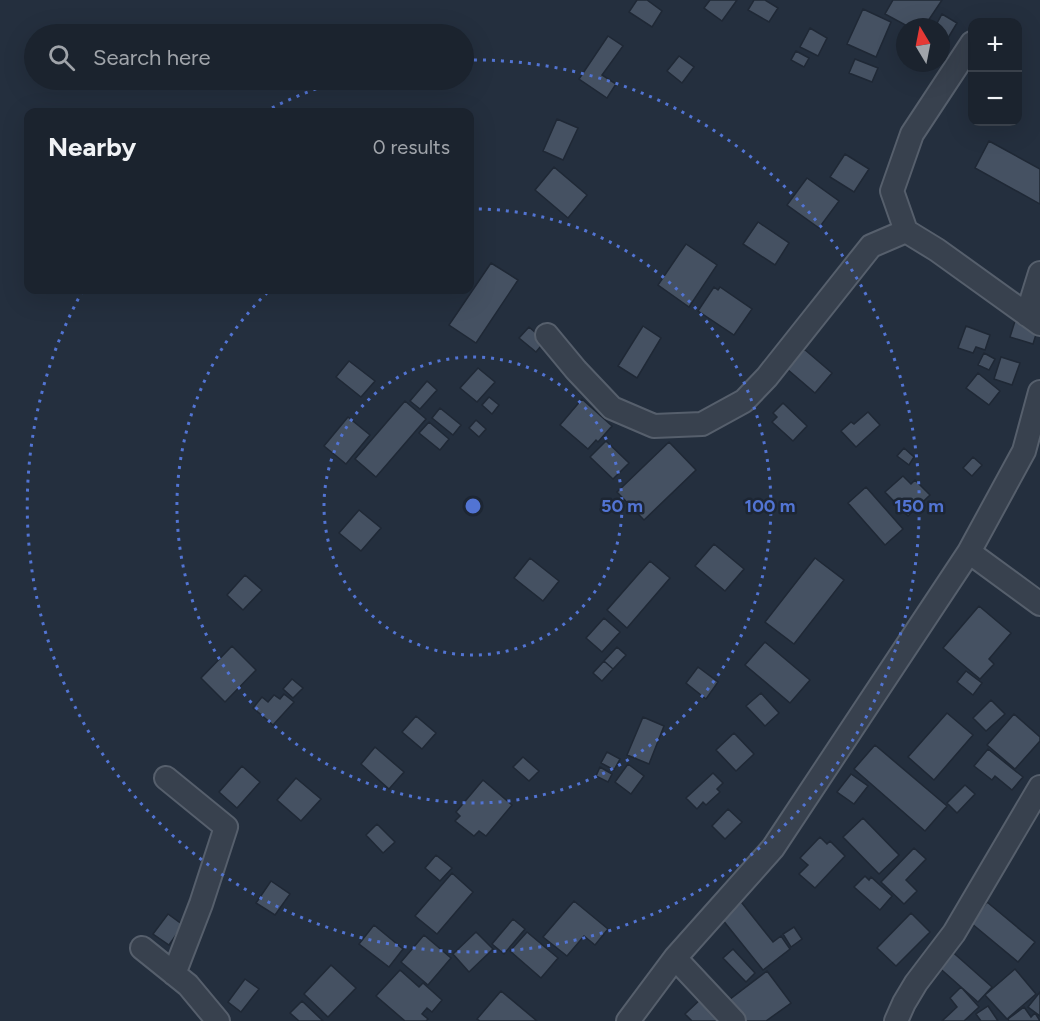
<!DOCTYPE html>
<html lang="en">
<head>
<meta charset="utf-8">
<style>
  :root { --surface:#1b232e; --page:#282f3a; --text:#f1f3f6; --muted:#a0a4aa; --line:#39404a }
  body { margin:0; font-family:Figtree,sans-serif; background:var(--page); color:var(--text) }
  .controls { position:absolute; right:18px; top:18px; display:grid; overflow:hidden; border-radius:12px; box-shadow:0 6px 24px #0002 }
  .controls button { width:54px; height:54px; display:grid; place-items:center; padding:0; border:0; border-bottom:2px solid var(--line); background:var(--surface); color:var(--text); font:30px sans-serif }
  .compass { position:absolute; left:896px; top:18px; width:54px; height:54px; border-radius:50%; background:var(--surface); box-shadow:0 6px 24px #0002; rotate:350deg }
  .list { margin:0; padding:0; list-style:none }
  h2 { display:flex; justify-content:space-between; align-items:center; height:78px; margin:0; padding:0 24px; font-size:26px }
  h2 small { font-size:20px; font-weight:400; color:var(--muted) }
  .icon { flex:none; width:33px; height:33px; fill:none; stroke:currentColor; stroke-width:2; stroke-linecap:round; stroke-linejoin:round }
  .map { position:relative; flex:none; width:1040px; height:1021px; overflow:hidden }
  .search { position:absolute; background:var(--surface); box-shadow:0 6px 24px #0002; left:24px; top:24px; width:450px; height:66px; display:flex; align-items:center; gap:15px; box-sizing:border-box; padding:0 21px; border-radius:33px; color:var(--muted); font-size:22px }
  .panel { position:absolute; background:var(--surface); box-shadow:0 6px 24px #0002; left:24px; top:108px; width:450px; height:186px; border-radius:12px }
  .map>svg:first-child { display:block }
  .building { fill:#455162; stroke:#1f2835; stroke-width:1.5 }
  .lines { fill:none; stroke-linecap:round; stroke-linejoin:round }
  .street-casing { stroke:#565f6c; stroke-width:26 }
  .street { stroke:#38414e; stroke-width:22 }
  .ring { fill:none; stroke:#5274d3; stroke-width:3; stroke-dasharray:3 6 }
  .centre { fill:#5274d3; stroke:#1d2633; stroke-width:3 }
  .ring-label { font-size:18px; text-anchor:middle; font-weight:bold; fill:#5274d3; stroke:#1d2633; stroke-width:5; stroke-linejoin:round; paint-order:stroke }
</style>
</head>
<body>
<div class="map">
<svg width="1040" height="1021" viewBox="0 0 1040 1021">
  <rect width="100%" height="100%" fill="#242f3e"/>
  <!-- building -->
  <path class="building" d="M637 0H647L662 11 652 27 629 12Z
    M710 0H737L722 21 704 8Z
    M754 0H765L778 8 769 22 748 10Z
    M893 0H942L924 27H909L885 14Z
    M863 9 891 22 876 57 847 44Z
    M942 14 957 23 942 48 941 27H935Z
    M810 28 827 38 818 56 800 47Z
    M608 36 623 46 602 75 616 84 607 98 579 79Z
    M796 51 809 58 804 67 791 60Z
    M679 56 694 67 682 83 667 71Z
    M855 59 878 68 872 82 849 73Z
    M557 119 578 128 563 160 543 151Z
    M989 141 1040 169V204L975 168Z
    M845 154 869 169 854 192 830 177Z
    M554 167 587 195 568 218 535 190Z
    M807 178 839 201 819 228 787 205Z
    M758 222 789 243 775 265 743 244Z
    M686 244 717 265 689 307 658 285Z
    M491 263 518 280 476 343 449 325Z
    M714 287 718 290 720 287 752 309 734 335 698 311Z
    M1015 321 1038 328 1033 344 1010 337Z
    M643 326 661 338 637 378 618 366Z
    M966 326 990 335 985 350 976 347 973 353 958 348Z
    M529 327 545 341 536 352 519 338Z
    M804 349 832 373 815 393 787 369Z
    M984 353 995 359 989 370 978 365Z
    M1001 357 1020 363 1012 385 994 379Z
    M349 361 375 381 361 397 336 377Z
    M478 368 495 382 477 402 460 388Z
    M978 373 1000 391 989 405 966 388Z
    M427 381 437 390 420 409 410 401Z
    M489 397 499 405 492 414 482 405Z
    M582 399 612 426 598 442 596 440 588 449 560 425Z
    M405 401 426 419 376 477 355 459Z
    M783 403 807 426 793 441 772 422 777 417 773 413Z
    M440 408 461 425 453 435 432 418Z
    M868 412 880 425 856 447 841 431 851 422 854 424Z
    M348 417 370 435 346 464 324 446Z
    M476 420 486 429 479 437 469 428Z
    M429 422 449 439 440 450 419 433Z
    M606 441 629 463 613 479 590 457Z
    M669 442 696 470 644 520 617 492Z
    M904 448 914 457 909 465 897 456Z
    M973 457 982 465 972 476 963 468Z
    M903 476 911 484 915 480 930 495 908 516 885 492Z
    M866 487 903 529 885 545 848 503Z
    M359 510 381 528 361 551 339 533Z
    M714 544 744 569 725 591 695 566Z
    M530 558 559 581 543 601 514 578Z
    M815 558 844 580 794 644 765 622Z
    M650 561 670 578 627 628 607 610Z
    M245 575 262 590 243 610 227 595Z
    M979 606 1011 633 989 659 994 664 980 679 943 648Z
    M604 618 620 632 602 652 586 638Z
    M765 642 810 680 790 703 745 665Z
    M232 646 256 670 225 702 201 678Z
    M617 647 626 655 613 669 604 661Z
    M604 661 613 669 602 681 593 673Z
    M698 667 718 682 706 699 686 683Z
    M966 671 982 683 973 695 957 682Z
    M292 679 303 688 293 698 283 689Z
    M761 693 779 713 765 726 746 706Z
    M284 694 294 702 273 725 253 708 262 697 268 702 274 695 280 699Z
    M991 700 1005 714 986 731 973 718Z
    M947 713 973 735 934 780 908 757Z
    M1014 714 1040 737V741L1015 769 987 745Z
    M416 716 436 733 422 749 402 732Z
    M643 717 664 726 649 764 627 755Z
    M734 733 754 754 736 771 716 750Z
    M875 745 947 806 925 831 854 769Z
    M375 747 404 772 389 789 361 764Z
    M988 749 1023 777 1012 790 995 776 992 780 974 766Z
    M607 752 620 759 614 770 601 763Z
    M523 757 539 771 529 781 513 767Z
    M628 764 644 776 631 794 615 782Z
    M242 766 260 782 237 808 219 792Z
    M600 767 612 774 608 782 596 776Z
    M713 773 723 783 717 789 720 792 706 805 703 802 697 809 686 798Z
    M851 774 868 786 854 804 837 792Z
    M296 778 321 799 301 821 277 800Z
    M483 780 512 805 486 836 479 831 474 836 455 821 460 816 456 812Z
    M965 785 975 794 957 813 947 803Z
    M728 809 742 822 725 839 712 826Z
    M863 818 899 855 879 874 843 837Z
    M377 824 395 842 383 853 366 835Z
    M820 837 827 844 830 841 845 856 815 888 799 874 808 865 800 858Z
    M914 848 926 859 906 880 917 891 904 904 881 882Z
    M436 855 452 868 440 881 425 868Z
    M452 873 473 892 437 934 415 916Z
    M865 876 869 880 871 877 892 896 880 910 854 887Z
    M271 881 290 894 275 915 256 903Z
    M738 898 773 942 781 936 790 949 763 970 718 914Z
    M574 901 608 929 595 945 584 936 567 956 543 937Z
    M987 902 1035 942 1018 962 971 923Z
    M911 913 930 932 896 966 877 948Z
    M168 914 183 925 169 945 153 934Z
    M513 919 525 929 504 954 492 944Z
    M374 925 403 949 389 967 359 944Z
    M794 927 802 939 791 947 783 934Z
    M476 932 493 949 469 972 453 954Z
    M527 932 558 958 541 978 510 951Z
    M424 935 451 958 428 985 401 962Z
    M948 948 992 987 978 1002 935 964Z
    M733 949 755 973 746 982 723 958Z
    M331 965 356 988 328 1017 304 994Z
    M1015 969 1036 994 1007 1019 985 995Z
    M400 970 419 987 423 983 442 1000 432 1012 427 1008 422 1014 428 1019 426 1021H405L376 996Z
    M767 971 791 1003 766 1021H745L729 1000Z
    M245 979 259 989 241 1012 228 1002Z
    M961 987 979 1007 964 1021H942L957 1007 950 998Z
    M501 991 537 1021H480L477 1019Z
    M1040 992V1016L1028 1007Z
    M704 996 727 1021H692L685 1014Z
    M302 1001 323 1021H299L290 1013Z
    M988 1006 998 1021H981L976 1014Z
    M1024 1007 1031 1017 1035 1013 1040 1021H1009L1008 1019Z"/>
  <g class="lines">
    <defs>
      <path id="street" d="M906 231 892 191 912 134 972 43
        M1027 315 1040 273
        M547 335 576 370 612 408 654 426 702 424 744 401 767 377 871 246 906 231 937 250 1040 324
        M969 552 1024 451 1040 392
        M166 778 226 827 201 904 174 974
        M142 948 188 985 218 1021
        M675 958 734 1021
        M628 1021 675 958 773 848 969 552 1040 604
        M896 1021 904 1003 916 983 954 933 1040 787"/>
    </defs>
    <!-- street casing -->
    <use href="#street" class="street-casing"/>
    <!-- street -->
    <use href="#street" class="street"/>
  </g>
  <!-- distance rings -->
  <g class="ring">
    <circle cx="473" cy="506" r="149"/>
    <path d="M470 209A297 297 0 1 1 269 291"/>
    <path d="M264 112A446 446 0 0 1 339 81M465 60A446 446 0 1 1 83 290"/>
  </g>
  <circle cx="473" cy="506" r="9" class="centre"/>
  <g class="ring-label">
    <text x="622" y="512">50 m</text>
    <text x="770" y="512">100 m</text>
    <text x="919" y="512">150 m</text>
  </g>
</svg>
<div class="controls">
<button>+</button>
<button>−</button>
</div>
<svg class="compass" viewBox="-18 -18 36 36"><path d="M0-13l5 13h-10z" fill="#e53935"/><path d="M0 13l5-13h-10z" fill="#a0a4aa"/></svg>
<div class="search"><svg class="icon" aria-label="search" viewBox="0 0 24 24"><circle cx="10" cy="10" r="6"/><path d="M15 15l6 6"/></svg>Search here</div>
<section class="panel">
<h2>Nearby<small>0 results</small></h2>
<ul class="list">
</ul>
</section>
</div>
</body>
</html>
